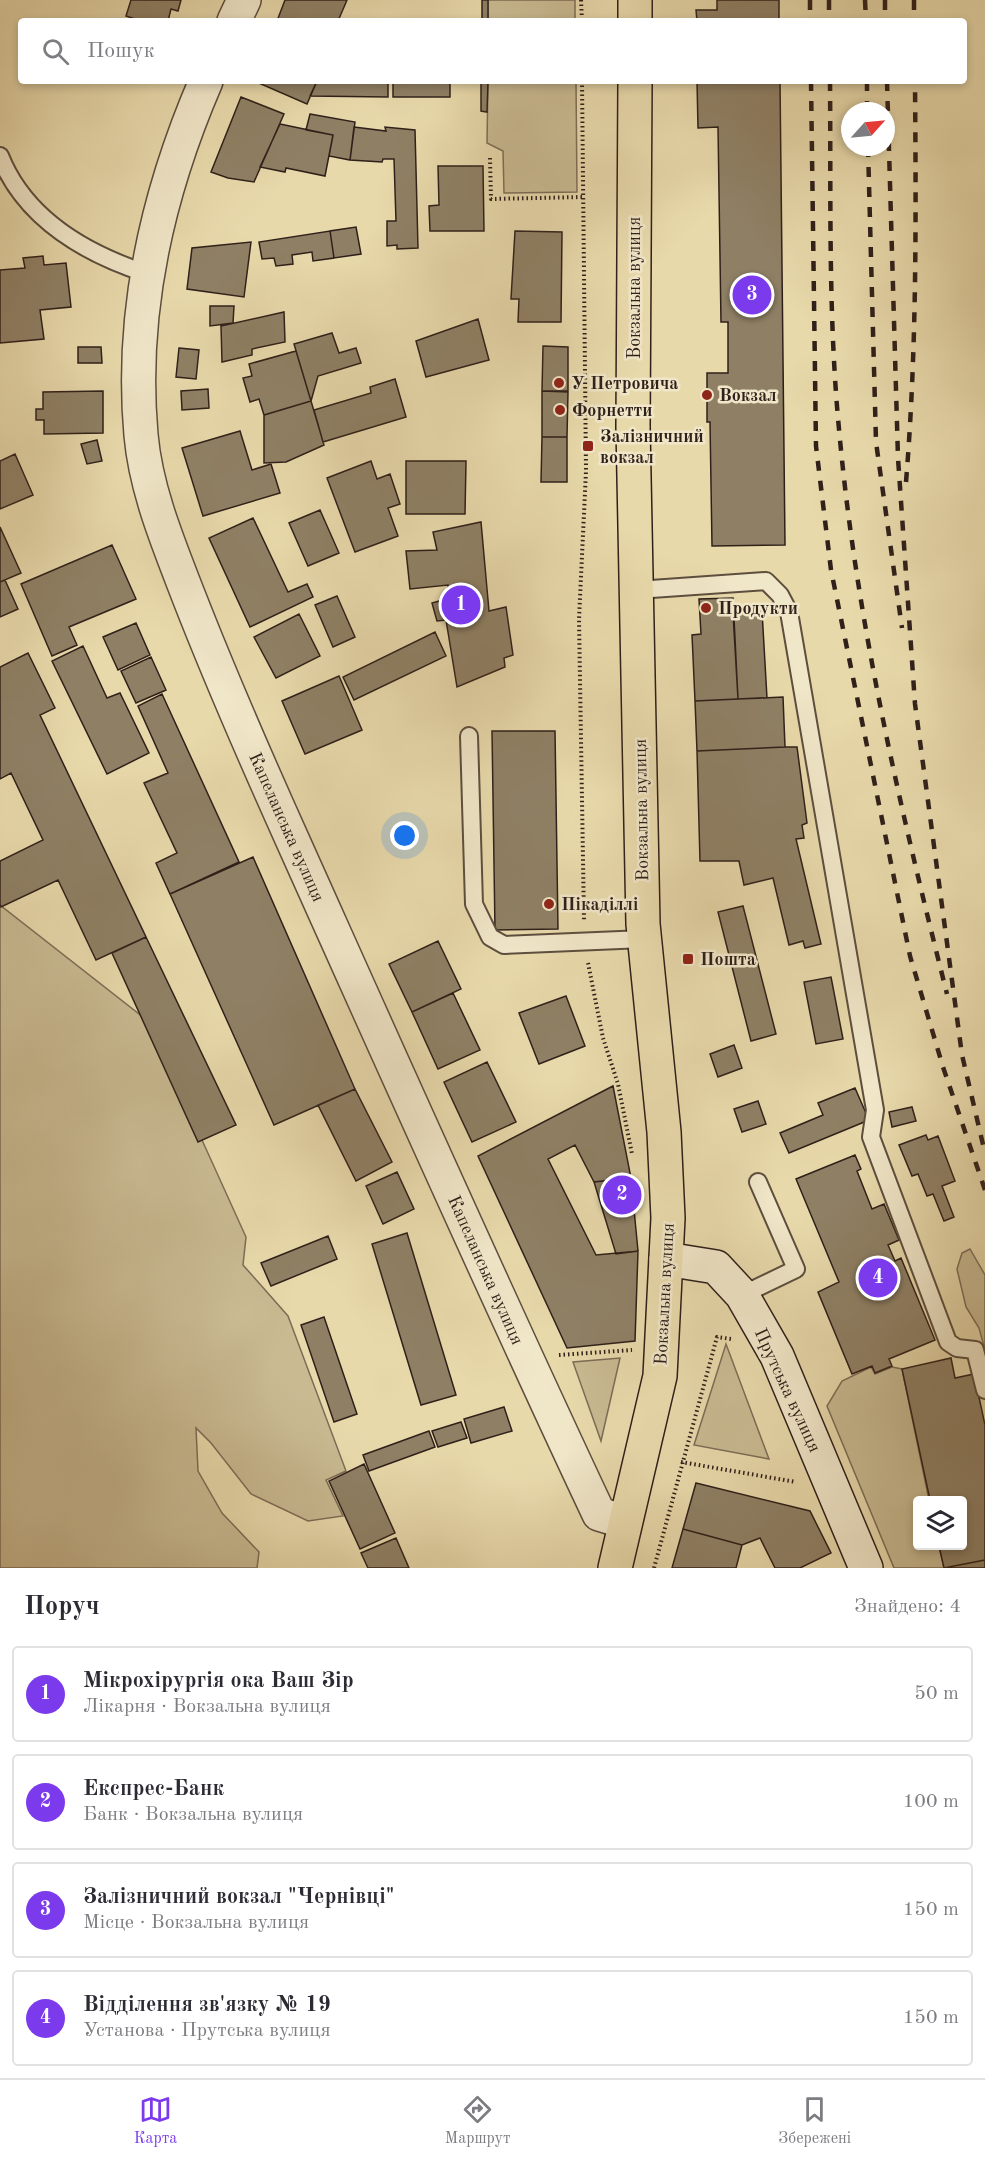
<!DOCTYPE html>
<html lang="uk">
<head>
<meta charset="utf-8">
<style>
  :root { --surface:#fff; --page:#f7f7f7; --text:#2b2b33; --muted:#7c7c81; --line:#e1e1e2; --accent:#7c3aed }
  body { margin:0; font-family:"Old Standard TT",serif; background:var(--page); color:var(--text) }
  .controls { position:absolute; right:18px; bottom:18px; display:grid; overflow:hidden; border-radius:6px; box-shadow:0 3px 9px #0003 }
  .controls button { width:54px; height:54px; display:grid; place-items:center; padding:0; border:0; border-bottom:2px solid var(--line); background:var(--surface); color:var(--text); font:30px sans-serif }
  .compass { position:absolute; left:841px; top:102px; width:54px; height:54px; border-radius:50%; background:var(--surface); box-shadow:0 3px 9px #0003; rotate:63deg }
  .you { position:absolute; left:405px; top:836px; width:21px; height:21px; margin:-15px; border:4px solid #fff; border-radius:50%; background:#1a73e8; box-shadow:0 0 0 9px #1a73e833 }
  .badge { display:grid; place-items:center; width:39px; height:39px; border-radius:50%; background:var(--accent); color:#fff; font-size:20px; font-weight:700 }
  .pin { position:absolute; translate:-50% -50%; border:3px solid #fff; box-shadow:0 2px 6px #0006 }
  .list { margin:0; padding:0; list-style:none }
  h2 { display:flex; justify-content:space-between; align-items:center; height:78px; margin:0; padding:0 24px; font-size:26px }
  h2 small { font-size:20px; font-weight:400; color:var(--muted) }
  .list li { display:grid; grid-template-columns:39px 1fr auto; gap:18px; align-items:center; box-sizing:border-box; height:96px; margin:0 12px 12px; padding:0 12px; border:2px solid var(--line); border-radius:6px }
  .list b { display:block; font-size:22px; white-space:nowrap }
  .list p { margin:0; font-size:20px; white-space:nowrap; color:var(--muted) }
  .list em { font-size:20px; font-style:normal; color:var(--muted) }
  .icon { flex:none; width:33px; height:33px; fill:none; stroke:currentColor; stroke-width:2; stroke-linecap:round; stroke-linejoin:round }
  .map { position:relative; flex:none; width:985px; height:1568px; overflow:hidden }
  .search { position:absolute; background:var(--surface); box-shadow:0 3px 9px #0003; left:18px; right:18px; top:18px; height:66px; display:flex; align-items:center; gap:15px; box-sizing:border-box; padding:0 21px; border-radius:6px; color:var(--muted); font-size:22px }
  .sheet { height:510px; background:var(--surface) }
  nav { display:flex; justify-content:space-around; align-items:center; box-sizing:border-box; height:84px; border-top:2px solid var(--line); background:var(--surface); font-size:16px; color:var(--muted) }
  nav a { display:grid; justify-items:center; gap:3px }
  nav .on { color:var(--accent) }
  .map>svg:first-child { display:block }
  .green { fill:#c9ba92; stroke:#7c6d56; stroke-width:1.5 }
  .building { fill:#8f8065; stroke:#2f201a; stroke-width:1.5 }
  .lines { fill:none; stroke-linecap:round; stroke-linejoin:round }
  .lane-casing { stroke:#5d4e3e; stroke-width:20 }
  .street-casing { stroke:#5d4e3e; stroke-width:36 }
  .secondary-casing { stroke:#2f201a; stroke-width:36 }
  .primary-casing { stroke:#2f201a; stroke-width:36 }
  .path { stroke:#2f201a; stroke-width:4; stroke-dasharray:1.5 3; stroke-linecap:butt }
  .lane { stroke:#f0e6c8; stroke-width:16 }
  .street { stroke:#f0e6c8; stroke-width:33 }
  .secondary { stroke:#f0e6c8; stroke-width:33 }
  .primary { stroke:#e8d9ab; stroke-width:33 }
  .rail { stroke:#2f201a; stroke-width:4.5; stroke-dasharray:10 10; stroke-linecap:butt }
  .poi-dot { fill:#8f2418; stroke:#f0e6c8; stroke-width:2 }
  .labels { text-anchor:middle; stroke-width:5; stroke-linejoin:round; paint-order:stroke }
  .street-label { font-size:18px; fill:#2f201a; stroke:#f0e6c8 }
  .poi-label { font-size:18px; font-weight:bold; fill:#2f201a; stroke:#f0e6c8; text-anchor:start }
</style>
</head>
<body>
<div class="map">
<svg width="985" height="1568" viewBox="0 0 985 1568">
  <rect width="100%" height="100%" fill="#e8d9ab"/>
  <filter id="stains"><feTurbulence type="fractalNoise" baseFrequency=".00333" numOctaves="4"/><feColorMatrix values="0 0 0 0 .2 0 0 0 0 .09 0 0 0 0 .02 0 0 0 .5 -.17"/></filter>
  <radialGradient id="worn" r=".72"><stop offset=".6" stop-color="#630" stop-opacity="0"/><stop offset="1" stop-color="#630" stop-opacity=".3"/></radialGradient>
  <!-- green -->
  <path class="green" d="M488 0H575V21H488Z
    M488 81H576L577 192 504 193 503 151 487 143Z
    M0 905 148 1021 246 1237 243 1265 288 1316 346 1471 326 1480 343 1516 308 1521 251 1494 211 1443 196 1428 198 1471 222 1513 259 1552 257 1568H0Z
    M970 1249 985 1275V1350L979 1328 966 1307 957 1269 962 1253Z
    M726 1344 769 1459 694 1445Z
    M620 1358 601 1441 573 1362Z
    M871 1367 875 1374 892 1367 902 1369 929 1500H918V1546H939L944 1568H894L827 1406 842 1381Z"/>
  <!-- building -->
  <path class="building" d="M131 0H181L178 11 171 9 168 21H141L126 16Z
    M285 0H347L338 21H277Z
    M482 0H488V21H482Z
    M717 0H779V21H697L696 10H717Z
    M254 81H317L307 104Z
    M317 81H388V97L310 96Z
    M393 81H450V97H393Z
    M481 81H488L487 112 481 111Z
    M697 81H780L785 545 712 546 710 422H707V373H728V322H721L718 127 698 128Z
    M241 97 284 114 254 182 228 178 211 172Z
    M310 114 355 122 350 160 329 156 333 135 306 130Z
    M280 124 333 135 325 176 286 168 285 172 260 167Z
    M354 127 386 131 385 127 415 130 418 248 397 249V245L387 246V221H396L394 159H383L382 162 350 160Z
    M438 166H483L484 231H430L429 206 439 205Z
    M356 227 361 254 334 258 330 231Z
    M330 231 334 258 313 261 312 252 292 255 293 264 276 266 274 258 262 259 259 242Z
    M515 231 562 232 561 322H518L519 299H511Z
    M251 242 244 297 187 289 192 248Z
    M43 256 44 265 66 263 71 307 40 310 44 339 0 343V270L25 268 23 258Z
    M210 306H234L233 323 210 326Z
    M284 312 285 342 252 349V355L222 362 221 326Z
    M478 319 489 360 426 377 416 341Z
    M332 333 339 353 356 348 361 363 318 376 311 401 294 344Z
    M543 346 568 347V391H542Z
    M78 347H101L102 363H78Z
    M179 348 199 350 196 379 176 377Z
    M296 351 311 401 264 415 259 399 250 402 243 378 252 376 249 364Z
    M395 379 406 417 323 442 314 410 371 393 370 387Z
    M208 389 209 408 182 410 181 391Z
    M103 391V433L44 434V420H36V409H43V392Z
    M542 391 568 392 567 437H542Z
    M311 401 324 445 286 462 264 463V415Z
    M240 431 252 470 271 464 280 493 203 516 182 448Z
    M542 437H567V482H541Z
    M97 440 102 461 87 464 81 444Z
    M15 454 33 495 0 509V461Z
    M371 461 377 479 390 474 400 504 388 508 398 536 355 552 327 478Z
    M406 461H466L465 514H406Z
    M320 510 339 553 308 566 289 523Z
    M253 518 288 592 307 584 313 597 250 627 209 538Z
    M481 522 489 611 506 607 513 655 504 658 505 667 457 687 446 620 437 621 432 603 450 598 448 585 410 589 406 551 437 550 433 532Z
    M0 527 21 573 0 582Z
    M112 545 136 599 69 627 77 645 52 656 21 584Z
    M5 580 18 609 0 617V582Z
    M337 596 355 637 333 647 315 605Z
    M733 598 738 699 695 701 692 635 701 634 699 599Z
    M762 611 767 698 738 699 733 613Z
    M299 614 320 656 276 678 254 637Z
    M136 623 150 655 118 670 103 637Z
    M435 632 446 656 354 700 343 677Z
    M83 646 107 698 120 693 149 753 107 774 52 661Z
    M28 653 55 708 40 715 146 937 96 960 58 880 1 907 0 904V861L43 840 11 773 0 779V667Z
    M151 657 166 690 136 703 121 671Z
    M339 676 362 730 305 754 282 701Z
    M162 694 239 862 170 894 156 863 177 853 144 783 168 773 138 706Z
    M783 697 785 747 697 751 695 701Z
    M492 731H555L558 929 495 930Z
    M785 747H797L807 823 802 825 804 838 796 839 821 944 805 948 803 941 789 945 773 878 744 885 739 861H700L697 751Z
    M253 857 355 1089 274 1125 170 894Z
    M743 906 776 1034 751 1041 718 912Z
    M146 937 236 1125 198 1142 112 953Z
    M438 941 461 989 412 1012 389 964Z
    M831 977 843 1039 816 1044 804 982Z
    M453 993 480 1050 438 1069 412 1012Z
    M566 996 585 1046 539 1064 519 1013Z
    M734 1045 742 1068 718 1077 710 1054Z
    M487 1062 516 1122 472 1142 444 1082Z
    M613 1086 631 1178 594 1182 575 1145 548 1159 596 1255 638 1251 635 1341 567 1348 478 1156Z
    M855 1088 869 1120 789 1153 780 1133 823 1115 818 1103Z
    M355 1089 392 1162 356 1181 318 1105Z
    M758 1101 766 1124 742 1132 734 1109Z
    M912 1107 916 1121 892 1127 889 1112Z
    M926 1135 928 1140 938 1136 955 1181 942 1186 954 1217 944 1221 933 1194 927 1196 918 1174 912 1176 899 1145Z
    M855 1155 861 1169 857 1171 872 1209 884 1204 899 1240 888 1245 895 1261 901 1258 935 1340 889 1359 892 1366 875 1373 872 1366 852 1374 818 1292 839 1282 796 1179Z
    M397 1172 414 1209 383 1224 366 1186Z
    M631 1178 638 1251 616 1254 594 1182Z
    M407 1233 456 1395 421 1405 372 1244Z
    M328 1236 337 1259 271 1286 261 1263Z
    M324 1317 357 1414 334 1422 301 1325Z
    M951 1358 955 1378 974 1374 985 1425V1560L944 1568 939 1546H962V1500H930L902 1369Z
    M504 1407 512 1431 471 1443 464 1419Z
    M461 1422 467 1438 438 1447 432 1431Z
    M429 1431 435 1447 369 1471 363 1455Z
    M364 1464 395 1533 360 1549 329 1481Z
    M696 1483 810 1511 831 1553 800 1568H775L760 1538 742 1545 683 1529Z
    M683 1529 742 1545 736 1568H672Z
    M396 1538 409 1568H368L361 1553Z
    M985 1560V1568H949V1567Z"/>
  <g class="lines">
    <defs>
      <path id="lane" d="M0 156C25 219 86 254 148 274
        M637 590 766 581 780 595 789 612 875 1110 871 1137 948 1342 957 1348 975 1350 985 1390
        M469 736 474 904 490 937 504 945 644 939
        M742 1295 796 1269 758 1182"/>
      <path id="street" d="M234 21 244 0
        M206 81C158 192 130 313 141 435 146 491 169 545 189 597 221 679 256 759 292 839 393 1064 494 1291 599 1514L625 1522"/>
      <path id="secondary" d="M666 1259 716 1267 742 1295 777 1356 866 1568"/>
      <path id="primary" d="M635 21V0
        M615 1568 660 1376 668 1218 664 1132 643 924 633 427 635 81"/>
    </defs>
    <!-- lane casing -->
    <use href="#lane" class="lane-casing"/>
    <!-- street casing -->
    <use href="#street" class="street-casing"/>
    <!-- secondary casing -->
    <use href="#secondary" class="secondary-casing"/>
    <!-- primary casing -->
    <use href="#primary" class="primary-casing"/>
    <!-- path -->
    <path class="path" d="M581 0 582 21
      M582 81 586 471 579 619 584 920
      M490 158 491 199 583 197
      M588 963 603 1038 618 1084 632 1154
      M559 1355 632 1350
      M681 1462 796 1482
      M654 1568 717 1337 731 1339"/>
    <!-- lane -->
    <use href="#lane" class="lane"/>
    <!-- street -->
    <use href="#street" class="street"/>
    <!-- secondary -->
    <use href="#secondary" class="secondary"/>
    <!-- primary -->
    <use href="#primary" class="primary"/>
    <!-- rail -->
    <path class="rail" d="M810 0V21
      M829 0V21
      M865 0 866 21
      M885 0V21
      M914 0V21
      M811 81 816 446 831 570 910 956 943 1067 985 1190
      M830 81C831 197 828 314 839 429 856 620 900 808 947 994
      M867 81V111
      M887 81 898 458 915 704 962 1055 985 1153
      M868 147 876 442 902 628
      M906 482C917 348 916 215 915 81"/>
  </g>
  <!-- markers -->
  <g class="poi-dot">
    <circle cx="559" cy="383" r="6"/>
    <circle cx="707" cy="395" r="6"/>
    <circle cx="560" cy="410" r="6"/>
    <rect x="582" y="440" width="12" height="12" rx="3"/>
    <circle cx="706" cy="608" r="6"/>
    <circle cx="549" cy="904" r="6"/>
    <rect x="682" y="953" width="12" height="12" rx="3"/>
  </g>
  <g class="labels">
    <!-- street labels -->
    <g class="street-label">
      <text transform="translate(634 288) rotate(-90)" y="6">Вокзальна вулиця</text>
      <text transform="translate(641 810) rotate(-91)" y="6">Вокзальна вулиця</text>
      <text transform="translate(287 827) rotate(66)" y="6">Капеланська вулиця</text>
      <text transform="translate(486 1270) rotate(66)" y="6">Капеланська вулиця</text>
      <text transform="translate(664 1294) rotate(-87)" y="6">Вокзальна вулиця</text>
      <text transform="translate(788 1390) rotate(65)" y="6">Прутська вулиця</text>
    </g>
    <!-- poi labels -->
    <g class="poi-label">
      <text x="571" y="389">У Петровича</text>
      <text x="719" y="401">Вокзал</text>
      <text x="572" y="416">Форнетти</text>
      <text x="600" y="442">Залізничний<tspan x="600" dy="21">вокзал</tspan></text>
      <text x="718" y="614">Продукти</text>
      <text x="561" y="910">Пікаділлі</text>
      <text x="700" y="965">Пошта</text>
    </g>
  </g>
  <rect width="100%" height="100%" filter="url(#stains)"/>
  <rect width="100%" height="100%" fill="url(#worn)"/>
</svg>
<div class="controls">
<button><svg class="icon" aria-label="layers" viewBox="0 0 24 24"><path d="M12 4l9 5-9 5-9-5zM3 14l9 5 9-5"/></svg></button>
</div>
<svg class="compass" viewBox="-18 -18 36 36"><path d="M0-13l5 13h-10z" fill="#e53935"/><path d="M0 13l5-13h-10z" fill="#7c7c81"/></svg>
<div class="you"></div>
<div class="pin badge" style="left:461px;top:605px">1</div>
<div class="pin badge" style="left:622px;top:1195px">2</div>
<div class="pin badge" style="left:752px;top:295px">3</div>
<div class="pin badge" style="left:878px;top:1278px">4</div>
<div class="search"><svg class="icon" aria-label="search" viewBox="0 0 24 24"><circle cx="10" cy="10" r="6"/><path d="M15 15l6 6"/></svg>Пошук</div>
</div>
<section class="sheet">
<h2>Поруч<small>Знайдено: 4</small></h2>
<ul class="list">
<li><span class="badge">1</span><div><b>Мікрохірургія ока Ваш Зір</b><p>Лікарня · Вокзальна вулиця</p></div><em>50 m</em></li>
<li><span class="badge">2</span><div><b>Eкспрес-Банк</b><p>Банк · Вокзальна вулиця</p></div><em>100 m</em></li>
<li><span class="badge">3</span><div><b>Залізничний вокзал &quot;Чернівці&quot;</b><p>Місце · Вокзальна вулиця</p></div><em>150 m</em></li>
<li><span class="badge">4</span><div><b>Відділення зв'язку № 19</b><p>Установа · Прутська вулиця</p></div><em>150 m</em></li>
</ul>
</section>
<nav>
<a class="on"><svg class="icon" aria-label="map" viewBox="0 0 24 24"><path d="M3 6l6-2 6 2 6-2v14l-6 2-6-2-6 2zM9 4v14M15 6v14"/></svg>Карта</a>
<a><svg class="icon" aria-label="directions" viewBox="0 0 24 24"><path d="M12 3l9 9-9 9-9-9zM9 14v-3h6M13 9l2 2-2 2"/></svg>Маршрут</a>
<a><svg class="icon" aria-label="saved" viewBox="0 0 24 24"><path d="M7 4h10v16l-5-4-5 4z"/></svg>Збережені</a>
</nav>
</body>
</html>
